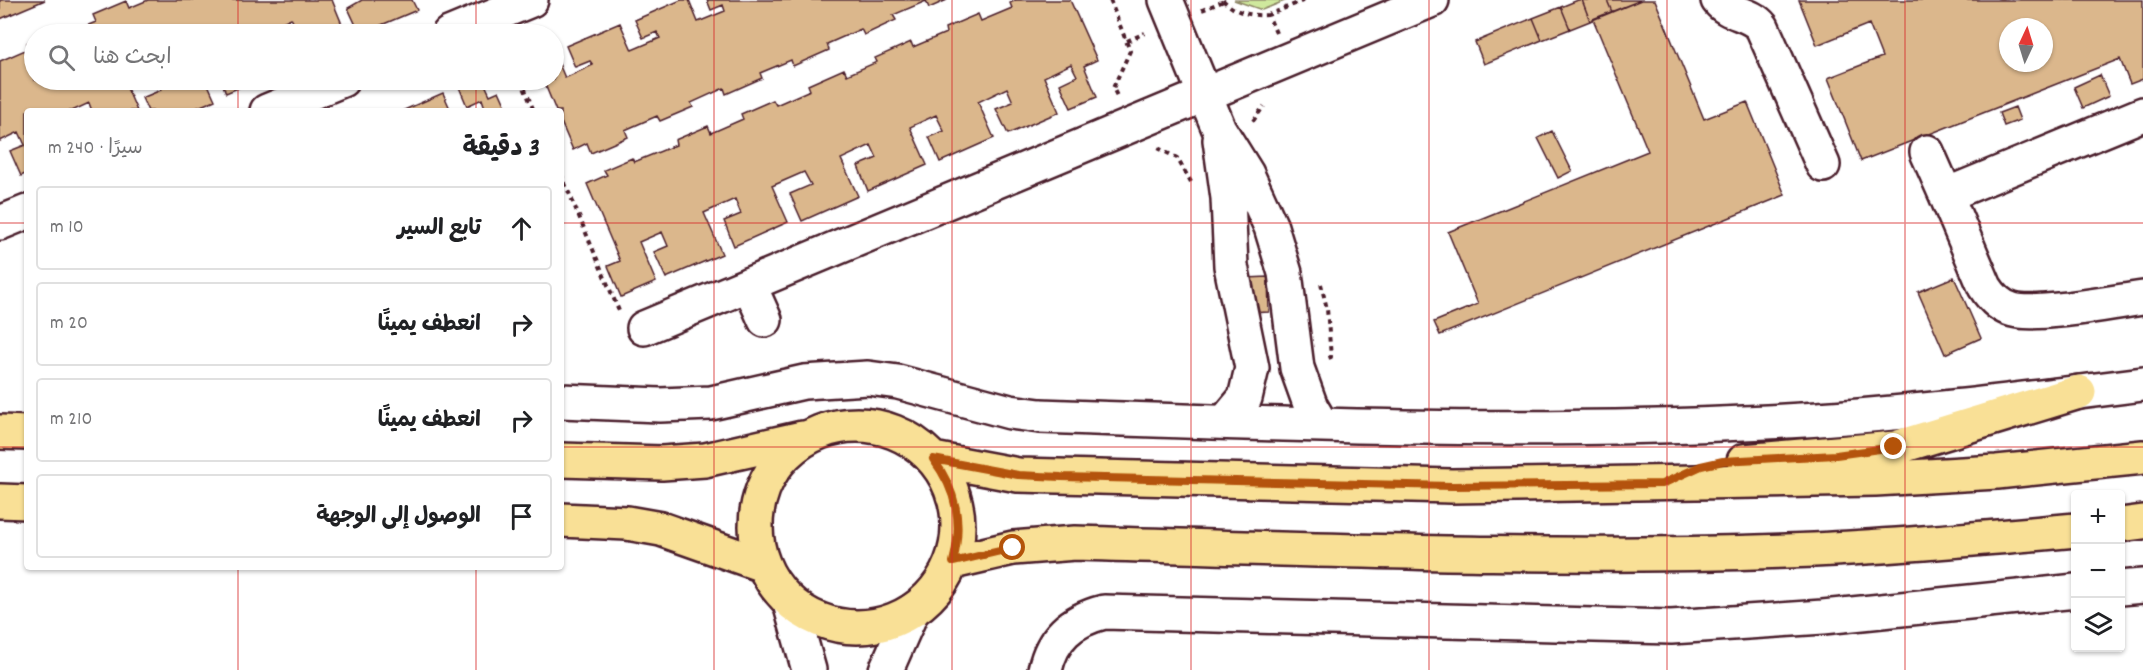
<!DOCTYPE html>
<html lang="ar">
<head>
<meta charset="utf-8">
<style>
  :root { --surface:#fff; --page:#f6f6f6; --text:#202124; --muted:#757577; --line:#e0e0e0 }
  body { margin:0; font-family:Dekko,"Playpen Sans Arabic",sans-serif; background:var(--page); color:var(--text); direction:rtl }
  .controls { position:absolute; right:18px; bottom:18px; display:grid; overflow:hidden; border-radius:6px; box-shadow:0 2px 4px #0004 }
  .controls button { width:54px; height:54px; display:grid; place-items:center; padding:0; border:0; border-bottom:2px solid var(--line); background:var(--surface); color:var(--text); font:30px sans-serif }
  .compass { position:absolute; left:1999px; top:18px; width:54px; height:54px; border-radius:50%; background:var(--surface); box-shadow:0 2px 4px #0004; rotate:4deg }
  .stop { position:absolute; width:18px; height:18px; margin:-14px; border:4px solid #b45309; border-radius:50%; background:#fff }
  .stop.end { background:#b45309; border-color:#fff; box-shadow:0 2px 6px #0008 }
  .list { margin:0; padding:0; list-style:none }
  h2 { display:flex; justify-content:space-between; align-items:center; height:78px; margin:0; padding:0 24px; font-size:26px }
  h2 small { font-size:20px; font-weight:400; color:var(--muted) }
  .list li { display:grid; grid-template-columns:39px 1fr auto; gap:18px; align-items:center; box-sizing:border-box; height:84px; margin:0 12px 12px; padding:0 12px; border:2px solid var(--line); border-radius:6px }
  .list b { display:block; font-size:22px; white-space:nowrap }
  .list em { font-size:20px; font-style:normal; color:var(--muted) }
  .icon { flex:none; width:33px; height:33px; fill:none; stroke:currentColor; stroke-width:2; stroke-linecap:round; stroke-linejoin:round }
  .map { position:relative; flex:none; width:2143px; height:670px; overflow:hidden; direction:ltr }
  .search { position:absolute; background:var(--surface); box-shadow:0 2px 4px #0004; left:24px; top:24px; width:540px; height:66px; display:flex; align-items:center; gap:15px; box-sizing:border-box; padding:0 21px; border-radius:33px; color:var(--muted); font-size:22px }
  .panel { position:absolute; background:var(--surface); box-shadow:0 2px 4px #0004; left:24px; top:108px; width:540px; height:462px; border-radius:6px; direction:rtl }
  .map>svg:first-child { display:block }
  .green { fill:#cfe89d; stroke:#8c8464; stroke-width:1.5 }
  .building { fill:#dbb78c; stroke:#4a1f2b; stroke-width:1.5; fill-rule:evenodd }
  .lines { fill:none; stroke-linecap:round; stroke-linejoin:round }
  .minor-casing { stroke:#4a1f2b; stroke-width:38 }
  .major-casing { stroke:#4a1f2b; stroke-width:38 }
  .path { stroke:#4a1f2b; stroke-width:4; stroke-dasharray:4.5 4.5; stroke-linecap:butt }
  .minor { stroke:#fff; stroke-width:33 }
  .major { stroke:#f9e096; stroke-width:33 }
  .route { stroke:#b45309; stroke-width:8 }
  .grid { fill:none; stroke:#d62828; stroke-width:1.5; stroke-opacity:0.55 }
</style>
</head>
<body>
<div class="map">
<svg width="2143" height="670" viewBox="0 0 2143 670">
  <rect width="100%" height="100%" fill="#fff"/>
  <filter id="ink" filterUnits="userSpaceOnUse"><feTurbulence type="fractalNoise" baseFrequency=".0167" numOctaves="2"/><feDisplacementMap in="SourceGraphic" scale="12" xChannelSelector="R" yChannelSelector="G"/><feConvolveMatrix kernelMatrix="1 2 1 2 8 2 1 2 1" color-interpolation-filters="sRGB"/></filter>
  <g filter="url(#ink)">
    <!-- green -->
    <path class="green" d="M1234 0H1287L1262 10Z"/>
    <!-- building -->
    <path class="building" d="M0 0H45L0 19Z
      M148 0H332L346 34H287L297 30 291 18 265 30 267 34H66L96 22 93 15 126 1 129 8Z
      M362 0H412L417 10 360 34 348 8Z
      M681 0H689L698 22 725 11 723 5 711 10 707 0H947L929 8 926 1 893 15 896 20 864 35 861 29 827 44 829 50 793 66 791 60 760 73 762 78 726 94 724 88 691 103 693 107 660 121 657 116 625 130 628 137 591 153 587 143 573 150 561 122V111H556L544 82 533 86 530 80H554V52L565 78 593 65 590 61 575 67 566 46 620 23 632 50 660 38 657 32 643 38 635 20Z
      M1016 0H1070L1097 60 1084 66 1097 97 1071 108 1060 84 1077 76 1071 64 1044 77 1059 112 1008 134 996 109 1013 102 1007 88 978 102 994 138 940 162 929 137 944 131 936 115 910 127 927 165 868 191 858 166 877 158 871 145 841 159 858 196 802 221 790 194 811 185 804 172 772 186 788 222 734 246 724 221 741 214 735 199 704 213 722 254 666 278 654 252 668 246 662 232 639 242 656 282 621 297 608 266 620 261 587 184 607 175 604 170 632 158 634 162 676 145 675 140 708 126 711 133 743 119 741 114 773 100 776 105 810 90 808 85 844 69 847 75 877 62 875 58 911 42 913 47 946 33 945 28 978 14 981 21 1012 8 1010 3Z
      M1578 0H1582L1590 21 1570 29 1561 7Z
      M1582 0H1607L1612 12 1590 21Z
      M1607 0H1641L1612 12Z
      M1641 0H1655L1704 119 1747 102 1785 195 1440 335 1434 322 1478 304 1448 232 1648 151 1593 19Z
      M1799 0H2143V79L2130 84 2120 59 1861 161 1828 78 1882 57 1869 24 1817 45ZM2008 27H2044V63H2008Z
      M1561 7 1570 29 1542 40 1533 18Z
      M1533 18 1542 40 1484 64 1475 42Z
      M34 39V80H147L127 88 137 111H92L89 103 72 111H27V173L21 176 10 151 25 145 19 132 0 141V61L30 48 27 43Z
      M2100 75 2109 96 2083 108 2074 87Z
      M156 80H206L215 100 189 111H148L142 98 161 90Z
      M221 80H257L226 93Z
      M476 80H483L490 95 499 91 508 111H479L485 108 482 99 467 106 459 87Z
      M443 93 451 111H402Z
      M2015 107 2020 120 2004 126 1999 113Z
      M1552 131 1572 171 1558 178 1538 138Z
      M1268 277 1269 312 1248 313 1246 278Z
      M1954 277 1981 338 1945 354 1918 292Z"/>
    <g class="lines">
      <defs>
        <path id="minor" d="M1166 0 1219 129 1247 174 1271 227 1285 273 1297 368 1311 407 1321 424
          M1718 0C1729 15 1750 12 1762 27L1823 165
          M449 34 531 0
          M267 111 342 80
          M2143 114 1946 195 1985 287C1992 298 2000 307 2013 310 2037 317 2114 302 2143 298
          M1220 140 1228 198 1231 266 1252 368 1245 398 1225 422
          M1927 152 1946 195
          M0 223 27 212
          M749 284 765 320
          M644 328 1432 0
          M561 401 660 405 711 403 804 382 868 378 898 382 1010 412 1040 416C1282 425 1526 434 1767 422 1893 416 2018 400 2143 384
          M2120 588 2143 586
          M790 603 809 670
          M886 670 912 611
          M1045 670C1052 637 1072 620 1104 612L1671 627 1823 617 2076 591"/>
        <path id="major" d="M756 526a101 101 0 1 1 202 0a101 101 0 1 1-202 0Z
          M0 432 27 433
          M933 459 1018 475 1452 486 1875 479 1997 472 2143 457
          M561 460 662 463 705 460 802 438
          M1744 461 1895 448 2079 392
          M0 501 27 502
          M561 520 627 523 661 529 763 565
          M2120 525 2143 522
          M953 562 1013 548 1075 543C1321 550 1568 560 1814 550 1902 546 1989 538 2076 530"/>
      </defs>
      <!-- minor casing -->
      <use href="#minor" class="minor-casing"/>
      <!-- major casing -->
      <use href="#major" class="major-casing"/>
      <!-- path -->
      <path class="path" d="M1110 0 1130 51 1113 88 1118 98
        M1223 0C1235 13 1251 16 1268 15
        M1202 10 1224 1
        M1276 33 1268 15 1305 0
        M1127 41 1145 33
        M521 80 534 111
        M1253 121 1264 106
        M1158 148 1177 158 1191 182
        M561 174 619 311
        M1321 284 1327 309 1331 357 1328 358"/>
      <!-- minor -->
      <use href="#minor" class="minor"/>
      <!-- major -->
      <use href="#major" class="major"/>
    </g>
  </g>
  <g class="lines" filter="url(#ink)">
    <!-- route -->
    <path class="route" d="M1013 548 953 562C963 523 957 491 933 459L1018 475 1061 477 1452 486 1662 484 1701 466 1723 461 1836 455 1894 447"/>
  </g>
  <!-- grid -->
  <path class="grid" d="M238 0V34M476 0V34M714 0V670M952 0V670M1191 0V670M1429 0V670M1667 0V670M1905 0V670M238 80V111M476 80V111M0 223H27M561 223H2143M0 447H27M561 447H2143M238 567V670M476 567V670"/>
</svg>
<div class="controls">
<button>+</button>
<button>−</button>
<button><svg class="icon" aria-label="layers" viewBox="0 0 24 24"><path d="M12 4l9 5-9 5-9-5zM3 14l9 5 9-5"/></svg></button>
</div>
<svg class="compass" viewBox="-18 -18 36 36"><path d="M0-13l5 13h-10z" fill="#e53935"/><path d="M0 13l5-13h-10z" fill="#757577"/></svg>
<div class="stop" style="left:1013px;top:548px"></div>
<div class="stop end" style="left:1894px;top:447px"></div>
<div class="search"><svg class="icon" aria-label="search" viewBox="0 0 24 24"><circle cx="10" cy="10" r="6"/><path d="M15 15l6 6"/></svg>ابحث هنا</div>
<section class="panel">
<h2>3 دقيقة<small>سيرًا · 240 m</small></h2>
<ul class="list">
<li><svg class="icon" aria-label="ahead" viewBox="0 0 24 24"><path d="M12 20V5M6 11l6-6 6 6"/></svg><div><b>تابع السير</b></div><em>10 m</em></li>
<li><svg class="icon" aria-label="right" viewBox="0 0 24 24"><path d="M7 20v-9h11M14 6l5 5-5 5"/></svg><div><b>انعطف يمينًا</b></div><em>20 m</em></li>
<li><svg class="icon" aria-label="right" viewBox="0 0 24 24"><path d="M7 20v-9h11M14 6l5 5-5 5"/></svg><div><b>انعطف يمينًا</b></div><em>210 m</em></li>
<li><svg class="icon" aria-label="arrive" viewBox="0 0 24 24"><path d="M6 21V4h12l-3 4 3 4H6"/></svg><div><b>الوصول إلى الوجهة</b></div></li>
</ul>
</section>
</div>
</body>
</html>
